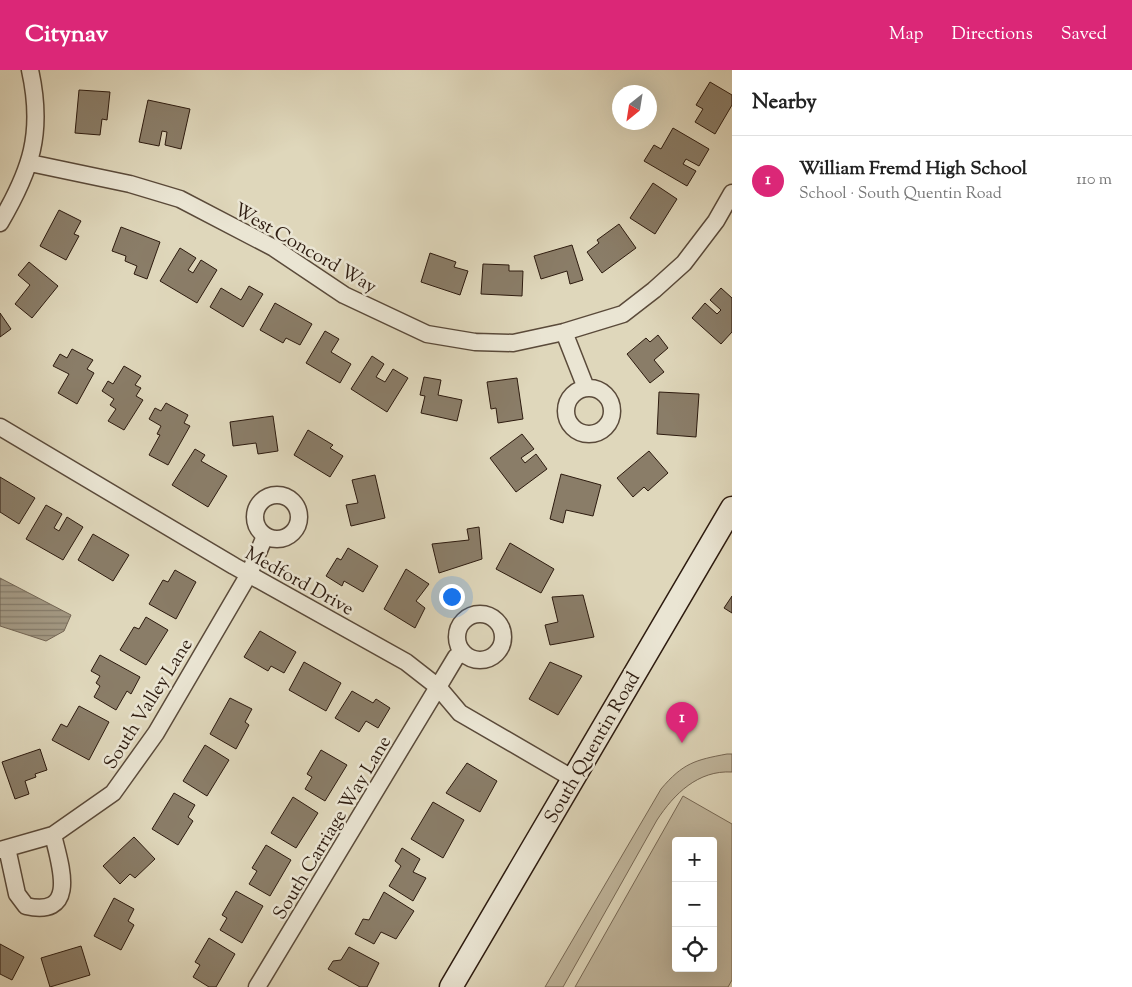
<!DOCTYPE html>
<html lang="en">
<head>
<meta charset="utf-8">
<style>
  :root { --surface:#fff; --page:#f6f6f6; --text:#222; --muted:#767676; --line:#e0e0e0; --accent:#db2777 }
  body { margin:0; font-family:"Sorts Mill Goudy",serif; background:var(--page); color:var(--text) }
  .controls { position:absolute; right:15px; bottom:15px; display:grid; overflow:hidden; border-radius:5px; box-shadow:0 5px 20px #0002 }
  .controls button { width:45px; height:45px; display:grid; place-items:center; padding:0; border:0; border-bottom:1px solid var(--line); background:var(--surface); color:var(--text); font:25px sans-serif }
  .compass { position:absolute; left:612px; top:15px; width:45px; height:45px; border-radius:50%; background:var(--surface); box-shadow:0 5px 20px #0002; rotate:210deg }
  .you { position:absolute; left:451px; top:526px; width:18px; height:18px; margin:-12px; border:4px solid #fff; border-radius:50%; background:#1a73e8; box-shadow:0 0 0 8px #1a73e833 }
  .badge { display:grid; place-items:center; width:32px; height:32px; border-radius:50%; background:var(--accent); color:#fff; font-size:16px; font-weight:700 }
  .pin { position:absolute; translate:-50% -41px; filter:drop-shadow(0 1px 2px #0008) }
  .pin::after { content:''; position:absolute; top:26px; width:18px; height:15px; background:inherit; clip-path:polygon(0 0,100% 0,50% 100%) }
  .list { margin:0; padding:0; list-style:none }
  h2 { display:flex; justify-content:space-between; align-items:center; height:65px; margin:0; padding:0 20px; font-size:21px }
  h2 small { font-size:16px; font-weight:400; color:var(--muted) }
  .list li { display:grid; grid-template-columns:32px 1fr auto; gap:15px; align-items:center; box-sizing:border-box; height:90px; padding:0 20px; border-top:1px solid var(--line) }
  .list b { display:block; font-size:19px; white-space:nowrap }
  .list p { margin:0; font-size:16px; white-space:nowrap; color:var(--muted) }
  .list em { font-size:16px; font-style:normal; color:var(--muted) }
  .icon { flex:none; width:28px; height:28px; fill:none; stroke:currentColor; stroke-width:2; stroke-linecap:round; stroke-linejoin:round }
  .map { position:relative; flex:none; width:732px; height:917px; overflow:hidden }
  header { display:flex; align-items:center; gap:30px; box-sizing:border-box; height:70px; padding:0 25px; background:var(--accent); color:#fff }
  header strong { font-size:24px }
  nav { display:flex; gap:28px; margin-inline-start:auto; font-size:18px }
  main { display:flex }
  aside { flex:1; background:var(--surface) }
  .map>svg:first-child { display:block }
  .green { fill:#c1b79e; stroke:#776956; fill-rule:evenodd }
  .water { fill:url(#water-rules); stroke:#736553 }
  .building { fill:#8a7d68; stroke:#2d1b0f }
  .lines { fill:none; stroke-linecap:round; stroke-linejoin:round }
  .minor-casing { stroke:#5a4a3a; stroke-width:19 }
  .secondary-casing { stroke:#2d1b0f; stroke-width:25 }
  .minor { stroke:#eae5d3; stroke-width:16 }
  .secondary { stroke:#eae5d3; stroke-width:22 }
  .labels { text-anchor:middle; stroke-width:5; stroke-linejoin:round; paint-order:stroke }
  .street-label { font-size:19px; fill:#2d1b0f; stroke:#eae5d3 }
</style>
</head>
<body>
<header>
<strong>Citynav</strong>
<nav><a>Map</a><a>Directions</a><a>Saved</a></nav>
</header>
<main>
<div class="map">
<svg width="732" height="917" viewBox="0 0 732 917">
  <defs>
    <pattern id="water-rules" width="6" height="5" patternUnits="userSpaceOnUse" patternTransform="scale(1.25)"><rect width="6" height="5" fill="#a29781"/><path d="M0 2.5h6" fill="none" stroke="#847a68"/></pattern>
  </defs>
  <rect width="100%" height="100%" fill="#dfd7bb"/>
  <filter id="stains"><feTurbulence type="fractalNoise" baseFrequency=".004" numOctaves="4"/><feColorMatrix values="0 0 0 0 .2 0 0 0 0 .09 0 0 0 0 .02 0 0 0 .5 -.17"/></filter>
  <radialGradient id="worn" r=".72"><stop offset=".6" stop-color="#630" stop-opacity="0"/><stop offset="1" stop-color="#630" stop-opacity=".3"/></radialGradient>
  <!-- green -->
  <path class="green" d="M727 684H732V702C698 700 674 724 657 750L563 917H545L661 719C683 693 695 690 727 684Z
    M683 726 732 754V910L728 917H575ZM676 771H713V898H676Z"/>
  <!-- water -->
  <path class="water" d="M0 508 71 545 64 561 46 571 0 556Z"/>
  <!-- building -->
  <path class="building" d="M710 12 732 25V35L715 64 695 52 703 39 696 35Z
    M79 20 110 22 107 50 102 49 100 65 75 63Z
    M148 30 190 39 181 79 165 75 167 62 162 61 159 76 139 72Z
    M673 58 709 79 699 96 686 89 683 94 696 101 687 116 644 91 654 75 661 79Z
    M653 113 677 129 655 164 630 148Z
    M59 140 81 151 74 164 79 166 66 190 40 176Z
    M619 154 636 178 602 203 587 182 599 173 597 170Z
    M121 157 160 172 147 209 134 204 137 196 125 191 126 186 112 181Z
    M572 175 583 210 570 214 567 201 541 209 534 186Z
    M180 178 196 188 188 200 193 203 201 190 217 200 197 233 160 211Z
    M430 183 456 192 454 197 468 201 460 225 421 212Z
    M29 192 58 216 32 248 15 234 30 215 18 205Z
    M483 194 509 195V201H523L522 226 481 224Z
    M249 216 263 224 243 257 210 237 221 218 241 230Z
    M721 218 732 228V262L721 274 692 248 705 233 717 244 721 240 710 230Z
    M275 233 312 254 300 275 286 268 283 273 260 260Z
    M0 243 11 259 0 267Z
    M325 261 339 269 331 282 351 294 340 313 306 293Z
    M658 265 668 278 654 290 664 302 650 313 627 284 646 268 650 272Z
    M72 279 93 290 87 299 94 303 77 334 58 323 69 304 53 296 60 284 67 288Z
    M372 286 384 294 376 307 385 312 393 299 408 308 387 342 351 319Z
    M124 296 141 306 135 315 141 318 136 326 143 330 124 360 108 351 116 339 110 335 114 329 102 321 108 311 113 314Z
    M424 307 441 310 438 325 462 330 457 351 421 343 425 326 420 325Z
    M517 308 523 349 498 353 496 338 491 339 487 312Z
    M659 322 699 324 696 367 657 364Z
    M166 333 188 345 184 353 190 356 168 395 149 385 160 365 157 364 161 356 149 349 155 338 161 341Z
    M273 346 278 381 258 384 256 373 233 376 230 352Z
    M308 360 333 375 330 378 343 386 330 407 294 385Z
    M522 364 534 379 521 388 525 393 536 384 547 399 516 422 490 388Z
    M195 379 205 385 201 391 227 406 208 437 172 415Z
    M649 381 668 403 648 421 644 417 633 427 617 408Z
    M561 404 601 415 593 446 566 440 563 453 550 449Z
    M375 405 385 448 351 456 346 435 358 433 352 410Z
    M0 407 35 428 19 454 0 442Z
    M46 435 62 444 54 458 59 461 67 447 83 457 63 490 26 469Z
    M479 457 482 489 439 503 432 474 469 470 467 459Z
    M93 464 129 485 113 511 78 490Z
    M510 473 554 499 541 523 496 499Z
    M348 478 378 496 363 522 344 511 342 516 326 506 337 488 341 490Z
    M406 499 429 514 416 531 425 538 415 558 384 539Z
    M175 500 196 512 176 549 149 534 163 510 168 512Z
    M583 525 594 567 550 575 545 555 558 552 552 527Z
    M732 526V543L724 538Z
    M146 547 168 560 146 595 120 580 134 557 139 559Z
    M260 561 296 582 284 603 271 596 268 601 244 587Z
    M100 585 140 607 131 624 127 621 116 640 94 627 100 616 96 613 100 606 91 601Z
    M304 592 341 613 326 641 289 620Z
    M550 592 582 606 558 645 529 629Z
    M352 621 373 633 376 629 390 638 378 658 366 651 359 662 335 648Z
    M230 628 252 639 245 652 249 655 236 679 210 664Z
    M79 636 109 652 89 690 52 670 61 654 67 657Z
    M205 675 229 690 207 726 183 711Z
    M40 679 47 700 35 704 36 707 25 711 29 724 15 729 2 692Z
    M321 680 347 695 325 731 305 719 312 707 307 704Z
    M467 693 497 711 480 742 446 723Z
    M174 723 195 735 188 747 193 751 178 775 152 759Z
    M293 727 318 743 296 778 271 763Z
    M433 732 464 750 443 788 411 769Z
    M134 767 155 789 135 808 130 804 120 814 103 796Z
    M266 775 291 790 270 826 249 814 257 801 252 798Z
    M402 778 420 789 413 802 426 808 413 831 389 816 401 796 395 791Z
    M236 821 263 836 242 873 220 860 227 848 222 845Z
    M384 822 414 841 396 869 381 862 374 874 355 864 363 849 369 850Z
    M114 828 134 839 128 851 134 855 121 880 94 866Z
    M209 868 235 884 216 917H209L193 907 200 895 195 892Z
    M0 874 24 887 12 910 0 904Z
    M81 876 90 905 50 917 41 888Z
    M349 877 379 893 367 917H360L328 899 333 891 341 890Z"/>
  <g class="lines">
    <defs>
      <path id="minor" d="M30 93 130 114 180 129 274 178 344 225 427 264 475 272 513 273 564 262 623 244 654 220 684 193 716 151 732 123
        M0 153C31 100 44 63 30 0
        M564 262 586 318
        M566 341a23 23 0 1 1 46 0a23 23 0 1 1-46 0Z
        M0 357 234 496 406 592 438 617 460 643 572 708
        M255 447a22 22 0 1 1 44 0a22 22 0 1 1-44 0Z
        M457 567a23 23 0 1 1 46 0a23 23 0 1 1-46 0Z
        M7 778 17 824 26 836C79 848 60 794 53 765
        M0 780 53 765 113 723 156 663 249 504 265 466
        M257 917 438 617 456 587 463 583"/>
      <path id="secondary" d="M451 917 732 438"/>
    </defs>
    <!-- minor casing -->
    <use href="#minor" class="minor-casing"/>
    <!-- secondary casing -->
    <use href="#secondary" class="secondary-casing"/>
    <!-- minor -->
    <use href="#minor" class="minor"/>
    <!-- secondary -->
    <use href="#secondary" class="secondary"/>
  </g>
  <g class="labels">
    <!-- street labels -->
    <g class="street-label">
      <text transform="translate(306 177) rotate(30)" y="7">West Concord Way</text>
      <text transform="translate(300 510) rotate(29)" y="7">Medford Drive</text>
      <text transform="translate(147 633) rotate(-58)" y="7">South Valley Lane</text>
      <text transform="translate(591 677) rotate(-60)" y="7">South Quentin Road</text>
      <text transform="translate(331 757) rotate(-59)" y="7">South Carriage Way Lane</text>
    </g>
  </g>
  <rect width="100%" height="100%" filter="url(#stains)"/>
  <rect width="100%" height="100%" fill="url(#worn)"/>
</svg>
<div class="controls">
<button>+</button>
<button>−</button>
<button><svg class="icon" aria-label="locate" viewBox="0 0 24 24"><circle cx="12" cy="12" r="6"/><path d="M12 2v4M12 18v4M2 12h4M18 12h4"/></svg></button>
</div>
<svg class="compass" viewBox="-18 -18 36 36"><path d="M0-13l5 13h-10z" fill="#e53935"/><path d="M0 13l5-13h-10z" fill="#767676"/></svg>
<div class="you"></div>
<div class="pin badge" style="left:682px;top:673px">1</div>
</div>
<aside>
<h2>Nearby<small></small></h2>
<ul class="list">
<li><span class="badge">1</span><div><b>William Fremd High School</b><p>School · South Quentin Road</p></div><em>110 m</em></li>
</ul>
</aside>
</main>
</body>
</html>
